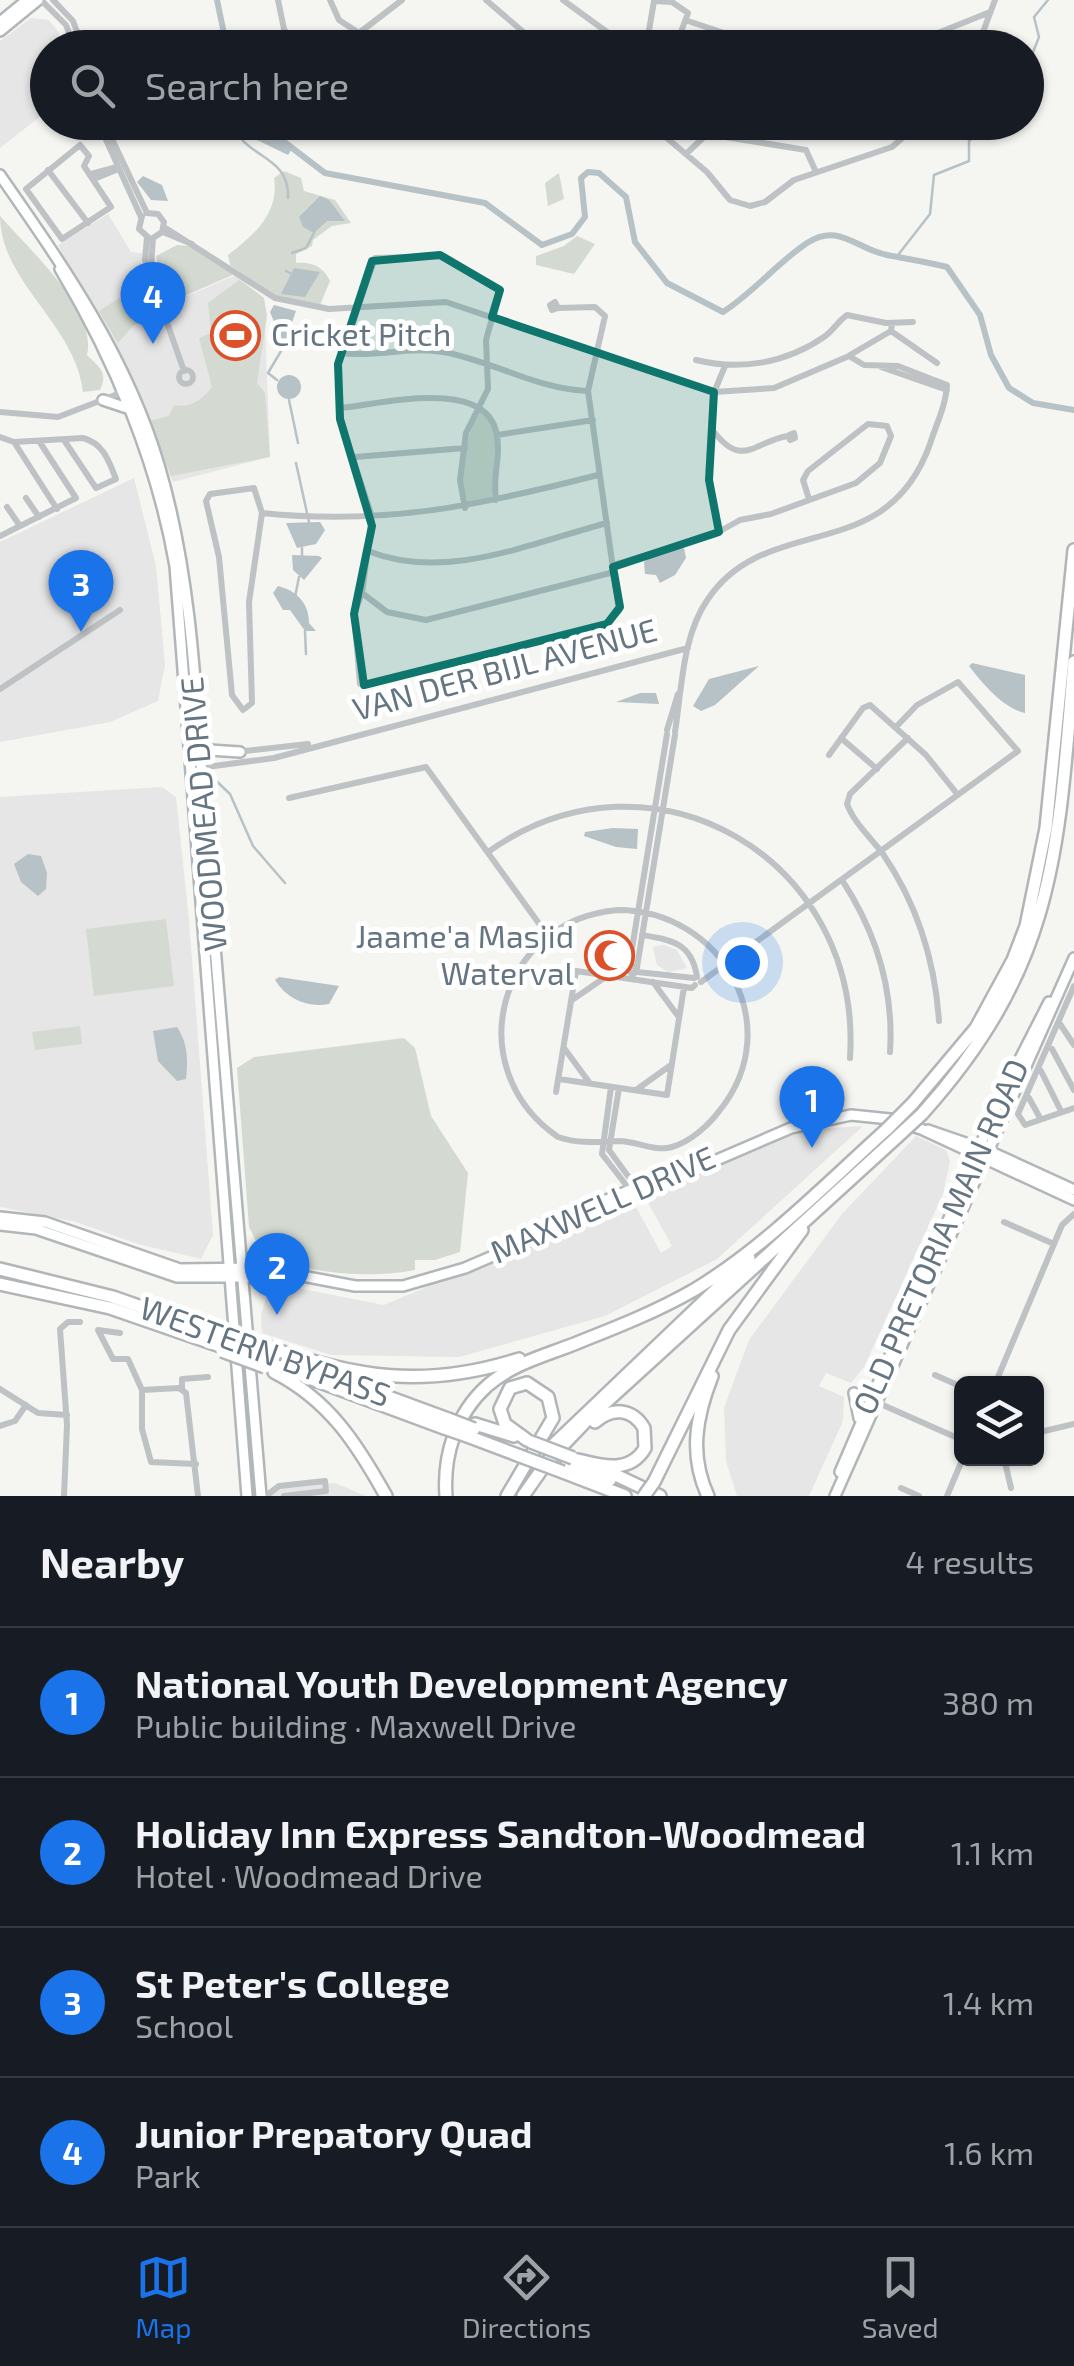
<!DOCTYPE html>
<html lang="en">
<head>
<meta charset="utf-8">
<style>
  :root { --surface:#171b24; --page:#242831; --text:#f1f3f6; --muted:#9ea1a6; --line:#363941; --accent:#1a73e8 }
  body { margin:0; font-family:"Exo 2",sans-serif; background:var(--page); color:var(--text) }
  .controls { position:absolute; right:30px; bottom:30px; display:grid; overflow:hidden; border-radius:15px; box-shadow:0 2px 8px #0004 }
  .controls button { width:90px; height:90px; display:grid; place-items:center; padding:0; border:0; border-bottom:2px solid var(--line); background:var(--surface); color:var(--text); font:50px sans-serif }
  .you { position:absolute; left:742px; top:962px; width:35px; height:35px; margin:-25px; border:8px solid #fff; border-radius:50%; background:#1a73e8; box-shadow:0 0 0 15px #1a73e833 }
  .badge { display:grid; place-items:center; width:65px; height:65px; border-radius:50%; background:var(--accent); color:#fff; font-size:32px; font-weight:700 }
  .pin { position:absolute; translate:-50% -82px; filter:drop-shadow(0 2px 5px #0008) }
  .pin::after { content:''; position:absolute; top:52px; width:35px; height:30px; background:inherit; clip-path:polygon(0 0,100% 0,50% 100%) }
  .list { margin:0; padding:0; list-style:none }
  h2 { display:flex; justify-content:space-between; align-items:center; height:130px; margin:0; padding:0 40px; font-size:42px }
  h2 small { font-size:32px; font-weight:400; color:var(--muted) }
  .list li { display:grid; grid-template-columns:65px 1fr auto; gap:30px; align-items:center; box-sizing:border-box; height:150px; padding:0 40px; border-top:2px solid var(--line) }
  .list b { display:block; font-size:38px; white-space:nowrap }
  .list p { margin:0; font-size:32px; white-space:nowrap; color:var(--muted) }
  .list em { font-size:32px; font-style:normal; color:var(--muted) }
  .icon { flex:none; width:55px; height:55px; fill:none; stroke:currentColor; stroke-width:2; stroke-linecap:round; stroke-linejoin:round }
  .map { position:relative; flex:none; width:1074px; height:1496px; overflow:hidden }
  .search { position:absolute; background:var(--surface); box-shadow:0 2px 8px #0004; left:30px; right:30px; top:30px; height:110px; display:flex; align-items:center; gap:25px; box-sizing:border-box; padding:0 35px; border-radius:55px; color:var(--muted); font-size:38px }
  .sheet { height:730px; background:var(--surface) }
  nav { display:flex; justify-content:space-around; align-items:center; box-sizing:border-box; height:140px; border-top:2px solid var(--line); background:var(--surface); font-size:28px; color:var(--muted) }
  nav a { display:grid; justify-items:center; gap:5px }
  nav .on { color:var(--accent) }
  .map>svg:first-child { display:block }
  .built { fill:#e5e6e5 }
  .green { fill:#d4dad1 }
  .water { fill:#b7c2c6 }
  .lines { fill:none; stroke-linecap:round; stroke-linejoin:round }
  .stream { stroke:#b7c2c6; stroke-width:2.5 }
  .river { stroke:#b7c2c6; stroke-width:6 }
  .major-casing { stroke:#b1b6b9; stroke-width:14 }
  .highway-casing { stroke:#b1b5b8; stroke-width:16 }
  .minor { stroke:#bec2c5; stroke-width:6 }
  .major { stroke:#fff; stroke-width:9 }
  .highway { stroke:#fff; stroke-width:11 }
  .highway-bridge-casing { stroke:#b1b5b8; stroke-width:16; stroke-linecap:butt }
  .highway-bridge { stroke:#fff; stroke-width:11 }
  .marked { fill:#0f766e; fill-opacity:0.2; stroke:#0f766e; stroke-width:8; stroke-linejoin:round }
  .labels { text-anchor:middle; stroke-width:10; stroke-linejoin:round; paint-order:stroke }
  .poi-label { font-size:32px; fill:#657581; stroke:#fff; text-anchor:start }
  .street-label { font-size:32px; fill:#657581; stroke:#fff }
</style>
</head>
<body>
<div class="map">
<svg width="1074" height="1496" viewBox="0 0 1074 1496">
  <rect width="100%" height="100%" fill="#f5f5f1"/>
  <!-- built -->
  <path class="built" d="M31 18 49 20 59 33 58 47 48 48 47 111 0 148V41Z
    M108 214 131 252 154 255 166 305 236 275 264 298 270 457 173 482 58 245Z
    M134 478 156 566 165 665 158 701 110 722 0 742V542Z
    M162 787 176 797 189 920 213 1235 201 1259 138 1244 76 1222 0 1207V797Z
    M664 945 677 950 687 968 668 972 657 965 653 947Z
    M863 1126 717 1259 605 1316 459 1357 331 1355 262 1333 261 1315 271 1283 384 1305 603 1212 636 1207 661 1253 672 1246 646 1199 679 1179 804 1130Z
    M916 1136 946 1150 950 1161 943 1194 864 1367 851 1383 826 1373 819 1386 844 1397 843 1421 809 1496H737L726 1461 724 1408 749 1340 842 1214Z
    M335 1483 366 1496H271L270 1488Z"/>
  <!-- green -->
  <path class="green" d="M284 171 301 178 304 191 335 200 351 223 332 226 313 240 312 246 296 254V263C311 261 324 267 330 281L320 305 278 298 230 265 228 255C253 236 280 213 274 178Z
    M559 173 564 199 548 206 545 183Z
    M0 216C27 247 98 311 87 355 98 366 109 372 100 390L83 392C76 325 0 282 0 216Z
    M577 236 595 244 574 274 536 265V256L564 246Z
    M177 245 190 246 235 274 166 304 156 256Z
    M239 280 264 298 267 316 257 383 265 393 270 457 171 476 150 421 169 416 174 405C191 408 202 400 212 387L199 338 211 333 208 303Z
    M146 281 158 318 134 325 118 343 99 311Z
    M480 406 496 431 492 500 466 506C458 471 466 439 480 406Z
    M166 919 174 986 94 996 86 929Z
    M80 1026 82 1044 35 1050 32 1032Z
    M404 1038 415 1048 431 1116 468 1173 460 1252 435 1260H415V1270C365 1280 316 1271 266 1261L249 1227 237 1068 254 1057Z"/>
  <!-- water -->
  <path class="water" d="M238 123H255L294 146 288 155 255 139Z
    M143 176 162 185 168 201 151 200 137 182Z
    M320 196 329 200 345 221H327L314 233 303 227 299 217Z
    M294 268 320 272 305 297 281 294Z
    M274 305 296 311 284 346 270 312Z
    M277 387a12 12 0 1 1 24 0a12 12 0 1 1-24 0Z
    M320 522 325 530 316 544 297 548 286 523Z
    M684 548 686 558 675 575 660 583 656 575 645 574 644 562 657 551Z
    M292 555 319 556 322 558 304 580 293 570Z
    M278 586C297 591 309 603 309 623L316 631H305L290 610H283L273 593Z
    M972 663 1025 675V713C1003 708 983 684 969 666Z
    M759 666 715 705 701 711 693 706 709 679Z
    M640 693H656L659 704 616 702Z
    M613 828 638 829 637 849 616 847 584 836 585 832Z
    M28 854 41 856 47 873 46 889 38 896 21 882 14 864Z
    M279 977 339 986 329 1004C307 1008 287 999 275 980Z
    M177 1027C188 1044 188 1059 186 1079L177 1081 158 1061 153 1031Z"/>
  <g class="lines">
    <!-- stream -->
    <path class="stream" d="M1026 70 1039 37 1034 17 1048 0
      M232 122C243 159 290 154 288 198
      M292 253 306 248 314 233
      M898 255 930 214 934 175 969 161V141L993 122
      M286 271 290 273
      M277 380 268 373 284 346
      M289 400 298 443
      M296 463 309 522
      M302 555V548
      M295 597 299 577
      M305 631 306 654
      M210 775 230 794 253 846 285 883"/>
    <!-- river -->
    <path class="river" d="M217 0 227 48
      M258 122 325 173 485 203 542 245 572 234 585 217 581 178 588 172 599 173 626 197 635 242 667 283 723 312C754 292 777 263 807 243 839 222 856 249 887 255 907 259 927 262 947 267L980 315 991 355 1009 388 1033 403 1074 410"/>
    <defs>
      <path id="major" d="M0 22 27 0
        M0 31 38 0
        M0 175C64 267 127 357 159 465 197 593 197 731 208 863 225 1074 242 1285 261 1496
        M60 269C114 359 157 462 175 566L247 1496
        M103 400 127 408
        M199 739 209 750 240 752
        M928 1130 989 1151 1074 1190
        M0 1217 45 1222 180 1269 261 1268 355 1286H403L465 1268 791 1128 851 1115 890 1119 921 1129 1074 1200
        M0 1225 36 1229 177 1277H284
        M524 1235 694 1163
        M854 1393 859 1418
        M840 1472 1004 1090 1049 1002
        M835 1496 1074 958"/>
      <path id="highway" d="M913 1103 976 1028 1013 960 1026 926 1046 828 1074 550
        M922 1114C1056 965 1058 851 1074 662
        M0 1269 113 1297 224 1336
        M0 1284 110 1308 223 1347
        M265 1346C356 1378 425 1389 519 1359
        M266 1362 444 1428
        M315 1370 448 1419
        M274 1372C329 1400 357 1444 386 1496
        M475 1424 514 1436
        M470 1437 520 1456
        M549 1449 749 1258
        M578 1460C602 1466 630 1474 645 1448L644 1428C632 1408 612 1407 595 1422
        M567 1463 610 1480
        M605 1470 660 1496
        M563 1472 625 1496
        M654 1482 729 1330 802 1230
        M446 1496C443 1455 456 1414 487 1386 511 1365 540 1357 569 1346 612 1329 654 1313 694 1290 765 1247 826 1184 887 1129
        M507 1496 553 1418 548 1397 527 1383 510 1388 500 1409 505 1424 527 1440
        M523 1496 547 1462 591 1416 896 1138
        M708 1496C689 1455 696 1417 712 1376"/>
    </defs>
    <!-- major casing -->
    <use href="#major" class="major-casing"/>
    <!-- highway casing -->
    <use href="#highway" class="highway-casing"/>
    <!-- minor -->
    <path class="minor" d="M41 0 66 25 75 48
      M53 0 73 21 83 48
      M278 0 284 29 295 48
      M330 0 339 20 359 33 402 0
      M486 0 542 48
      M563 0 629 48
      M688 21 745 40 788 48
      M646 48 654 1 672 2 688 13 675 48
      M869 48 938 33 990 12
      M977 48 995 0
      M98 122 141 217
      M104 122 147 213
      M431 122 534 135 553 122
      M648 122 707 172 730 200 750 206 765 202 794 180 892 147 921 122
      M80 145 89 156 84 166 111 207 62 239 26 189Z
      M686 154 707 134 806 150 816 172
      M48 170 88 223
      M91 174 117 167
      M94 179 116 170
      M147 213 158 214 164 222 162 232 153 238 151 267
      M142 216 139 229 149 238
      M164 227 275 298 329 309 446 302 714 392 774 388 849 356 864 365 898 366 947 385C946 405 936 425 930 444 886 568 767 511 708 599 682 636 682 688 675 732
      M163 232 192 244
      M147 237 145 260 184 371
      M555 302 558 308 552 310 550 305Z
      M891 331 937 363
      M341 353C375 358 409 346 443 352 494 361 535 389 588 391
      M850 355 891 331 892 324
      M696 360C741 371 786 363 824 337 834 330 838 321 847 315L886 323 913 322
      M881 367 947 390
      M179 377a7 7 0 1 1 14 0a7 7 0 1 1-14 0Z
      M340 408C381 404 483 378 496 431 502 454 492 476 496 500
      M0 412 58 417 123 392
      M714 432C743 469 755 441 788 436
      M794 433 795 438 790 440 789 435Z
      M497 435 593 420
      M0 437 14 442 57 509
      M14 442 83 438C103 443 109 461 116 479L96 488 64 440
      M355 457 465 448
      M254 488 262 513 249 602 252 703 243 710 232 695 219 557 206 501 210 494Z
      M26 498 39 517
      M7 507 20 526
      M465 508 460 480 466 433 488 389 486 340 500 290 444 256 375 258 338 364 340 419 372 517 362 593 354 614 360 684 367 685 604 625 619 611 588 391 605 316 595 307 558 308
      M262 513C385 526 481 505 598 475
      M719 531 709 480 713 395 725 366
      M0 536 76 498 39 441
      M368 551C445 582 531 543 607 523
      M613 565 713 535 740 520 771 514 856 483 880 463 891 436 887 426 868 424 808 471 803 480 809 499
      M362 593 387 612 426 620 614 572
      M0 689 120 610
      M667 730 678 694
      M841 738 877 769
      M908 738 850 794 847 804C854 823 871 838 883 854 917 904 935 962 939 1021
      M236 752 308 744
      M829 755 863 708 870 705 926 755 958 795
      M199 768 274 758 688 648
      M289 798 426 767 548 936
      M488 852C653 735 863 859 850 1058
      M842 880C876 932 894 989 890 1052
      M618 910C721 910 788 1025 720 1110 709 1125 690 1142 672 1147 655 1152 636 1141 619 1141 597 1142 579 1144 558 1137 459 1069 497 920 618 910Z
      M642 935C672 940 692 943 697 977
      M631 965 637 968 633 975 628 970Z
      M629 967 667 734
      M637 967 675 735
      M637 972 694 978
      M653 982 678 1016
      M701 982 1018 751 958 682 917 705 896 727
      M1074 986 1018 1114 1025 1125 1074 1108
      M572 1000 607 976
      M1060 1024 1074 1045
      M564 1048 589 1082
      M1052 1049 1074 1090
      M1041 1071 1060 1109
      M559 1079 667 1095 684 987
      M611 1087 602 1154 630 1190
      M619 1088 609 1150 636 1187
      M636 1090 671 1065
      M556 1092 576 971 692 988 695 985
      M1029 1098 1040 1118
      M1004 1222 1054 1244
      M120 1333 98 1330 113 1359H128L142 1390
      M935 1375 962 1387
      M995 1384 1062 1225 1074 1214
      M0 1389 38 1413 67 1415
      M182 1389V1379L208 1377
      M876 1402 962 1440
      M0 1426 15 1421 26 1405
      M1036 1433 1074 1424
      M1004 1458 1011 1488
      M196 1464 151 1462 142 1429V1390L179 1388 186 1393 198 1496
      M901 1488 919 1496
      M64 1496 67 1425 60 1329 68 1322H80
      M266 1496 279 1486 325 1481 326 1491 284 1496
      M947 1496 963 1458"/>
    <!-- major -->
    <use href="#major" class="major"/>
    <!-- highway -->
    <use href="#highway" class="highway"/>
    <defs>
      <path id="highway-bridge" d="M887 1129 913 1103
        M896 1138 922 1114
        M224 1336 264 1351
        M222 1351 265 1367
        M448 1419 474 1429
        M444 1428 470 1437
        M531 1442 573 1458
        M520 1456 563 1472
        M644 1496 654 1482"/>
    </defs>
    <!-- highway-bridge casing -->
    <use href="#highway-bridge" class="highway-bridge-casing"/>
    <!-- highway-bridge -->
    <use href="#highway-bridge" class="highway-bridge"/>
  </g>
  <!-- marked area -->
  <path class="marked" d="M440 255 500 290 492 317 714 392 709 480 719 532 613 567 620 607 607 624 364 685 354 614 372 526 340 419 338 364 372 261Z"/>
  <!-- icons -->
  <defs>
    <symbol id="stadium-ring" viewBox="-11 -11 22 22"><circle r="9.5" fill="#fff" stroke="#dc502a" stroke-width="1.5"/><path d="M0-5a6.5 5 0 1 0 0 10a6.5 5 0 1 0 0-10ZM-3.5-1.8h7v3.6h-7Z" fill="#dc502a"/></symbol>
    <symbol id="mosque-ring" viewBox="-11 -11 22 22"><circle r="9.5" fill="#fff" stroke="#dc502a" stroke-width="1.5"/><path d="M3.5-4.9A6 6 0 1 0 3.5 4.9A5 5 0 1 1 3.5-4.9Z" fill="#dc502a"/></symbol>
  </defs>
  <g fill-rule="evenodd">
    <use href="#stadium-ring" x="208" y="308" width="55" height="55"/>
    <use href="#mosque-ring" x="582" y="928" width="55" height="55"/>
  </g>
  <g class="labels">
    <!-- poi labels -->
    <g class="poi-label">
      <text x="271" y="346">Cricket Pitch</text>
      <text x="574" y="948" text-anchor="end">Jaame'a Masjid<tspan x="574" dy="37">Waterval</tspan></text>
    </g>
    <!-- street labels -->
    <g class="street-label">
      <text transform="translate(505 670) rotate(-15)" y="11">VAN DER BIJL AVENUE</text>
      <text transform="translate(204 814) rotate(-95)" y="11">WOODMEAD DRIVE</text>
      <text transform="translate(603 1205) rotate(-24)" y="11">MAXWELL DRIVE</text>
      <text transform="translate(941 1237) rotate(-66)" y="11">OLD PRETORIA MAIN ROAD</text>
      <text transform="translate(265 1352) rotate(20)" y="11">WESTERN BYPASS</text>
    </g>
  </g>
</svg>
<div class="controls">
<button><svg class="icon" aria-label="layers" viewBox="0 0 24 24"><path d="M12 4l9 5-9 5-9-5zM3 14l9 5 9-5"/></svg></button>
</div>
<div class="you"></div>
<div class="pin badge" style="left:812px;top:1148px">1</div>
<div class="pin badge" style="left:277px;top:1315px">2</div>
<div class="pin badge" style="left:81px;top:632px">3</div>
<div class="pin badge" style="left:153px;top:344px">4</div>
<div class="search"><svg class="icon" aria-label="search" viewBox="0 0 24 24"><circle cx="10" cy="10" r="6"/><path d="M15 15l6 6"/></svg>Search here</div>
</div>
<section class="sheet">
<h2>Nearby<small>4 results</small></h2>
<ul class="list">
<li><span class="badge">1</span><div><b>National Youth Development Agency</b><p>Public building · Maxwell Drive</p></div><em>380 m</em></li>
<li><span class="badge">2</span><div><b>Holiday Inn Express Sandton-Woodmead</b><p>Hotel · Woodmead Drive</p></div><em>1.1 km</em></li>
<li><span class="badge">3</span><div><b>St Peter's College</b><p>School</p></div><em>1.4 km</em></li>
<li><span class="badge">4</span><div><b>Junior Prepatory Quad</b><p>Park</p></div><em>1.6 km</em></li>
</ul>
</section>
<nav>
<a class="on"><svg class="icon" aria-label="map" viewBox="0 0 24 24"><path d="M3 6l6-2 6 2 6-2v14l-6 2-6-2-6 2zM9 4v14M15 6v14"/></svg>Map</a>
<a><svg class="icon" aria-label="directions" viewBox="0 0 24 24"><path d="M12 3l9 9-9 9-9-9zM9 14v-3h6M13 9l2 2-2 2"/></svg>Directions</a>
<a><svg class="icon" aria-label="saved" viewBox="0 0 24 24"><path d="M7 4h10v16l-5-4-5 4z"/></svg>Saved</a>
</nav>
</body>
</html>
